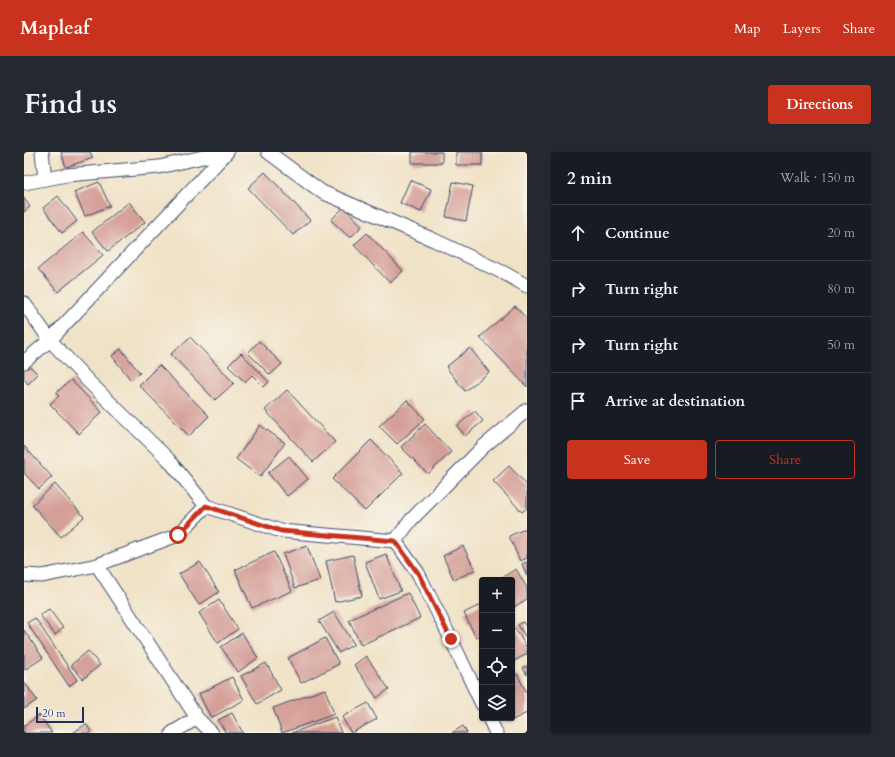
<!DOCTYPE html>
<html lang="en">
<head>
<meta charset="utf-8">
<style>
  :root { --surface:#171b24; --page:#242831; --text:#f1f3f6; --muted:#9ea1a6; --line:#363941; --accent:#c8321e }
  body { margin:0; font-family:Cardo,serif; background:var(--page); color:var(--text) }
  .controls { position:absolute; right:12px; bottom:12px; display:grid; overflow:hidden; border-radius:4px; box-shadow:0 1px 3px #0004 }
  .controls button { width:36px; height:36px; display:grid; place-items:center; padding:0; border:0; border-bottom:1px solid var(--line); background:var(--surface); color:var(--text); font:20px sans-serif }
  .scale { position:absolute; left:12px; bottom:10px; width:48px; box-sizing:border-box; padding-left:4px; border:2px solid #1b2f5e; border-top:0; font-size:11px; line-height:14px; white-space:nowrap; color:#1b2f5e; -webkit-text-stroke:3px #f7f3e8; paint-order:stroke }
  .stop { position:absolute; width:12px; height:12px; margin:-9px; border:3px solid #c8321e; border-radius:50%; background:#fff }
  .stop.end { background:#c8321e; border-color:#fff; box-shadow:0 1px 4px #0008 }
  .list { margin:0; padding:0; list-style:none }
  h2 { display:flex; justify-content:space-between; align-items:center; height:52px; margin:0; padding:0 16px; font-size:17px }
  h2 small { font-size:13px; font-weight:400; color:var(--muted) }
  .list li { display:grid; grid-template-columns:26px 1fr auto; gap:12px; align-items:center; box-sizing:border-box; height:56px; padding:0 16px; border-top:1px solid var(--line) }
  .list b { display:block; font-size:15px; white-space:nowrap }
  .list em { font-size:13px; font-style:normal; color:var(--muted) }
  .actions { display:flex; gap:8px; padding:12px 16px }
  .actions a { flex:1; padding:9px 0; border:1px solid var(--accent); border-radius:4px; text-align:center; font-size:14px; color:var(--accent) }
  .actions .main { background:var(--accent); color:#fff }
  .icon { flex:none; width:22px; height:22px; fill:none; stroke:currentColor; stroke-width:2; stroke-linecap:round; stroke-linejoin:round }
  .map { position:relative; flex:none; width:503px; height:581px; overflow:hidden; border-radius:4px }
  header { display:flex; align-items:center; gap:24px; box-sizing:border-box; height:56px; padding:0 20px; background:var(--accent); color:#fff }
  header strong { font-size:19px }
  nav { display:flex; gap:22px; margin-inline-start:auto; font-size:14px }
  .intro { display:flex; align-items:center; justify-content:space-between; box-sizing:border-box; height:96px; padding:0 24px }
  h1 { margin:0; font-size:28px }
  .button { padding:10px 18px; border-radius:4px; background:var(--accent); color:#fff; font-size:14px; font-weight:700 }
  main { display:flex; gap:24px; padding:0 24px }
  aside { flex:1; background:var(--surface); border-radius:4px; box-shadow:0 1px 3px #0004 }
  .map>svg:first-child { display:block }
  .building { fill:#d49f97 }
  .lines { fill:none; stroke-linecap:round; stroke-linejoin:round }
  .street-casing { stroke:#3b4a6e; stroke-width:15 }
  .street { stroke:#fff; stroke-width:13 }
  .route { stroke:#c8321e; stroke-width:5 }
</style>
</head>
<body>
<header>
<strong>Mapleaf</strong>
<nav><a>Map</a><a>Layers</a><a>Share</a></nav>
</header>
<div class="intro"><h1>Find us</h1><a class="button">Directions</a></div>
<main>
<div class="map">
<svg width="503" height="581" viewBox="0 0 503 581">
  <rect width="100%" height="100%" fill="#f7f3e8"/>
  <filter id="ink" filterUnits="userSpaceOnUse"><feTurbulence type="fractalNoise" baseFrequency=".025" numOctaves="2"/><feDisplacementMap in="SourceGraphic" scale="8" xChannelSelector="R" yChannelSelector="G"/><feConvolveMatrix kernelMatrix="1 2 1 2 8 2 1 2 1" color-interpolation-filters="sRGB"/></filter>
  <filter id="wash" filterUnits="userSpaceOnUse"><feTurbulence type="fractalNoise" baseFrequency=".012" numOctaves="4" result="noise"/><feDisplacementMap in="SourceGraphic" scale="16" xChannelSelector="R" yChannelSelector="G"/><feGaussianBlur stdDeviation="0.9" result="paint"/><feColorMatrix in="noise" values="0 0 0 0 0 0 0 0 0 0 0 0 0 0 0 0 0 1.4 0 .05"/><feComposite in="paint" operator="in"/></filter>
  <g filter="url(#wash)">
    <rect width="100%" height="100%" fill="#f0e2c6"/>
    <g id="blocks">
      <!-- building -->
      <path class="building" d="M37 0H66L69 6 42 15Z
        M388 0H418V11H388Z
        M432 0H458V13H432Z
        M241 20 286 68 269 83 224 36Z
        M386 28 407 37 397 60 376 51Z
        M75 30 86 54 61 64 50 40Z
        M429 30 449 34 442 69 422 65Z
        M34 44 53 69 38 81 19 56Z
        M0 46 6 55 0 60Z
        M105 50 121 70 84 99 68 80Z
        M320 55 338 74 326 86 307 68Z
        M59 80 79 103 34 140 14 117Z
        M343 81 379 119 366 131 330 93Z
        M491 154 503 167V235L456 185Z
        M166 185 210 231 191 248 147 202Z
        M235 189 258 212 246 223 224 201Z
        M446 196 465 220 441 239 422 215Z
        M97 197 116 221 107 228 88 204Z
        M217 201 245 230 240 235 228 223 221 230 204 214Z
        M3 212 14 222 4 232 0 227V215Z
        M135 213 185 264 165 284 115 233Z
        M47 228 78 260 55 282 26 252 35 244 32 241Z
        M263 238 311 290 289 310 241 258Z
        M383 248 401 267 373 292 355 274Z
        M451 259 459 269 441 284 433 274Z
        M401 272 427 300 404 322 377 295Z
        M236 273 261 291 236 325 212 307Z
        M347 288 379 321 341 359 308 327Z
        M0 294 28 325 15 337 0 321Z
        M265 304 284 327 263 344 244 321Z
        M485 314 503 333V356L498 360 469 329Z
        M31 332 60 365 37 385 8 353Z
        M503 376V406L496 409 485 384Z
        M283 394 296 428 271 436 259 402Z
        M439 394 451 418 430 428 419 404Z
        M250 400 268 439 228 456 211 418Z
        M362 402 377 439 355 447 341 410Z
        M329 403 338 444 311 450 302 409Z
        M176 410 195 440 175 453 155 422Z
        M503 410V424L498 412Z
        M492 417 503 436V447L490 455 488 451V428H474Z
        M384 441 396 466 337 493 325 468Z
        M195 448 214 477 194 491 175 461Z
        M458 452V483L452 486 440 461Z
        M25 457 39 476 31 483 16 463Z
        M310 460 330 492 315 501 295 469Z
        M11 466 53 528 45 534 3 471Z
        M499 470 503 476V487L494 473Z
        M491 476 503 496V502L488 510V478Z
        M0 478 19 506 0 518Z
        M218 481 234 506 214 520 197 495Z
        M301 486 315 512 277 531 264 506Z
        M64 499 76 513 59 527 47 513Z
        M342 504 365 537 353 546 330 513Z
        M242 511 257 538 233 552 217 524Z
        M503 514V523L499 516Z
        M493 522 503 541V561L484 570 482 566H488V525Z
        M208 525 220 548 187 566 175 542Z
        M0 530 13 548 0 557Z
        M301 537 310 562 258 581 249 556Z
        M344 551 353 567 327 581 318 565Z
        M208 561 219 581H202L194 568Z
        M15 563 28 581H0V574Z
        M311 565 317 581H268Z
        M62 572 68 581H49Z
        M439 574 443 581H428Z"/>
    </g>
  </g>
  <g filter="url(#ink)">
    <use href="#blocks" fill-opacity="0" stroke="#3b4a6e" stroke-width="1"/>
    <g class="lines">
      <defs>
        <path id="street" d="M18 0 21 27
          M244 0 298 40 410 88 480 121 503 134
          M0 31 43 23 135 15 201 0
          M0 151 26 188 65 230 144 307 182 354 257 379 371 389 394 421 427 487 458 552
          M0 210 26 188 203 0
          M182 354 154 383 73 413 173 566 188 581
          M371 389 387 368 459 295 503 258
          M0 423 18 424 73 413
          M465 566 472 581
          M148 581 173 566"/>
      </defs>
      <!-- street casing -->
      <use href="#street" class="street-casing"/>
      <!-- street -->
      <use href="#street" class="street"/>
    </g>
  </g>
  <g class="lines" filter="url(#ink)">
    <!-- route -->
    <path class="route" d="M154 383 182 354 257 379 371 389 394 421 427 487"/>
  </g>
</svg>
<div class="controls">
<button>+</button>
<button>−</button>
<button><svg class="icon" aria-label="locate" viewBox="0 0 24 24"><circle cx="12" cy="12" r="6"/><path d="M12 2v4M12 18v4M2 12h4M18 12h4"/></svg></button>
<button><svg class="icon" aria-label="layers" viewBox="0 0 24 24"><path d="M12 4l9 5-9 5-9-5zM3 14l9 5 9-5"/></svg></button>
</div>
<div class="scale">20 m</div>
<div class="stop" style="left:154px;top:383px"></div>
<div class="stop end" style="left:427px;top:487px"></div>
</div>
<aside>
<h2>2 min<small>Walk · 150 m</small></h2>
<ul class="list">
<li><svg class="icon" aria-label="ahead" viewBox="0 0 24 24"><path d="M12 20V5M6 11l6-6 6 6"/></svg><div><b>Continue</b></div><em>20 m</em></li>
<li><svg class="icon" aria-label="right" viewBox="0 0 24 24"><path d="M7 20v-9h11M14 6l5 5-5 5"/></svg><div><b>Turn right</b></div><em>80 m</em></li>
<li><svg class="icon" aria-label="right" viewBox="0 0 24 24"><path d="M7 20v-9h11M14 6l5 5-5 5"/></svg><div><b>Turn right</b></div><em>50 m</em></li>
<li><svg class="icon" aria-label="arrive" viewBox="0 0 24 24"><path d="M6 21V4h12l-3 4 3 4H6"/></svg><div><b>Arrive at destination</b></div></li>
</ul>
<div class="actions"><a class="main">Save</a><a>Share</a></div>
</aside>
</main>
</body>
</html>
